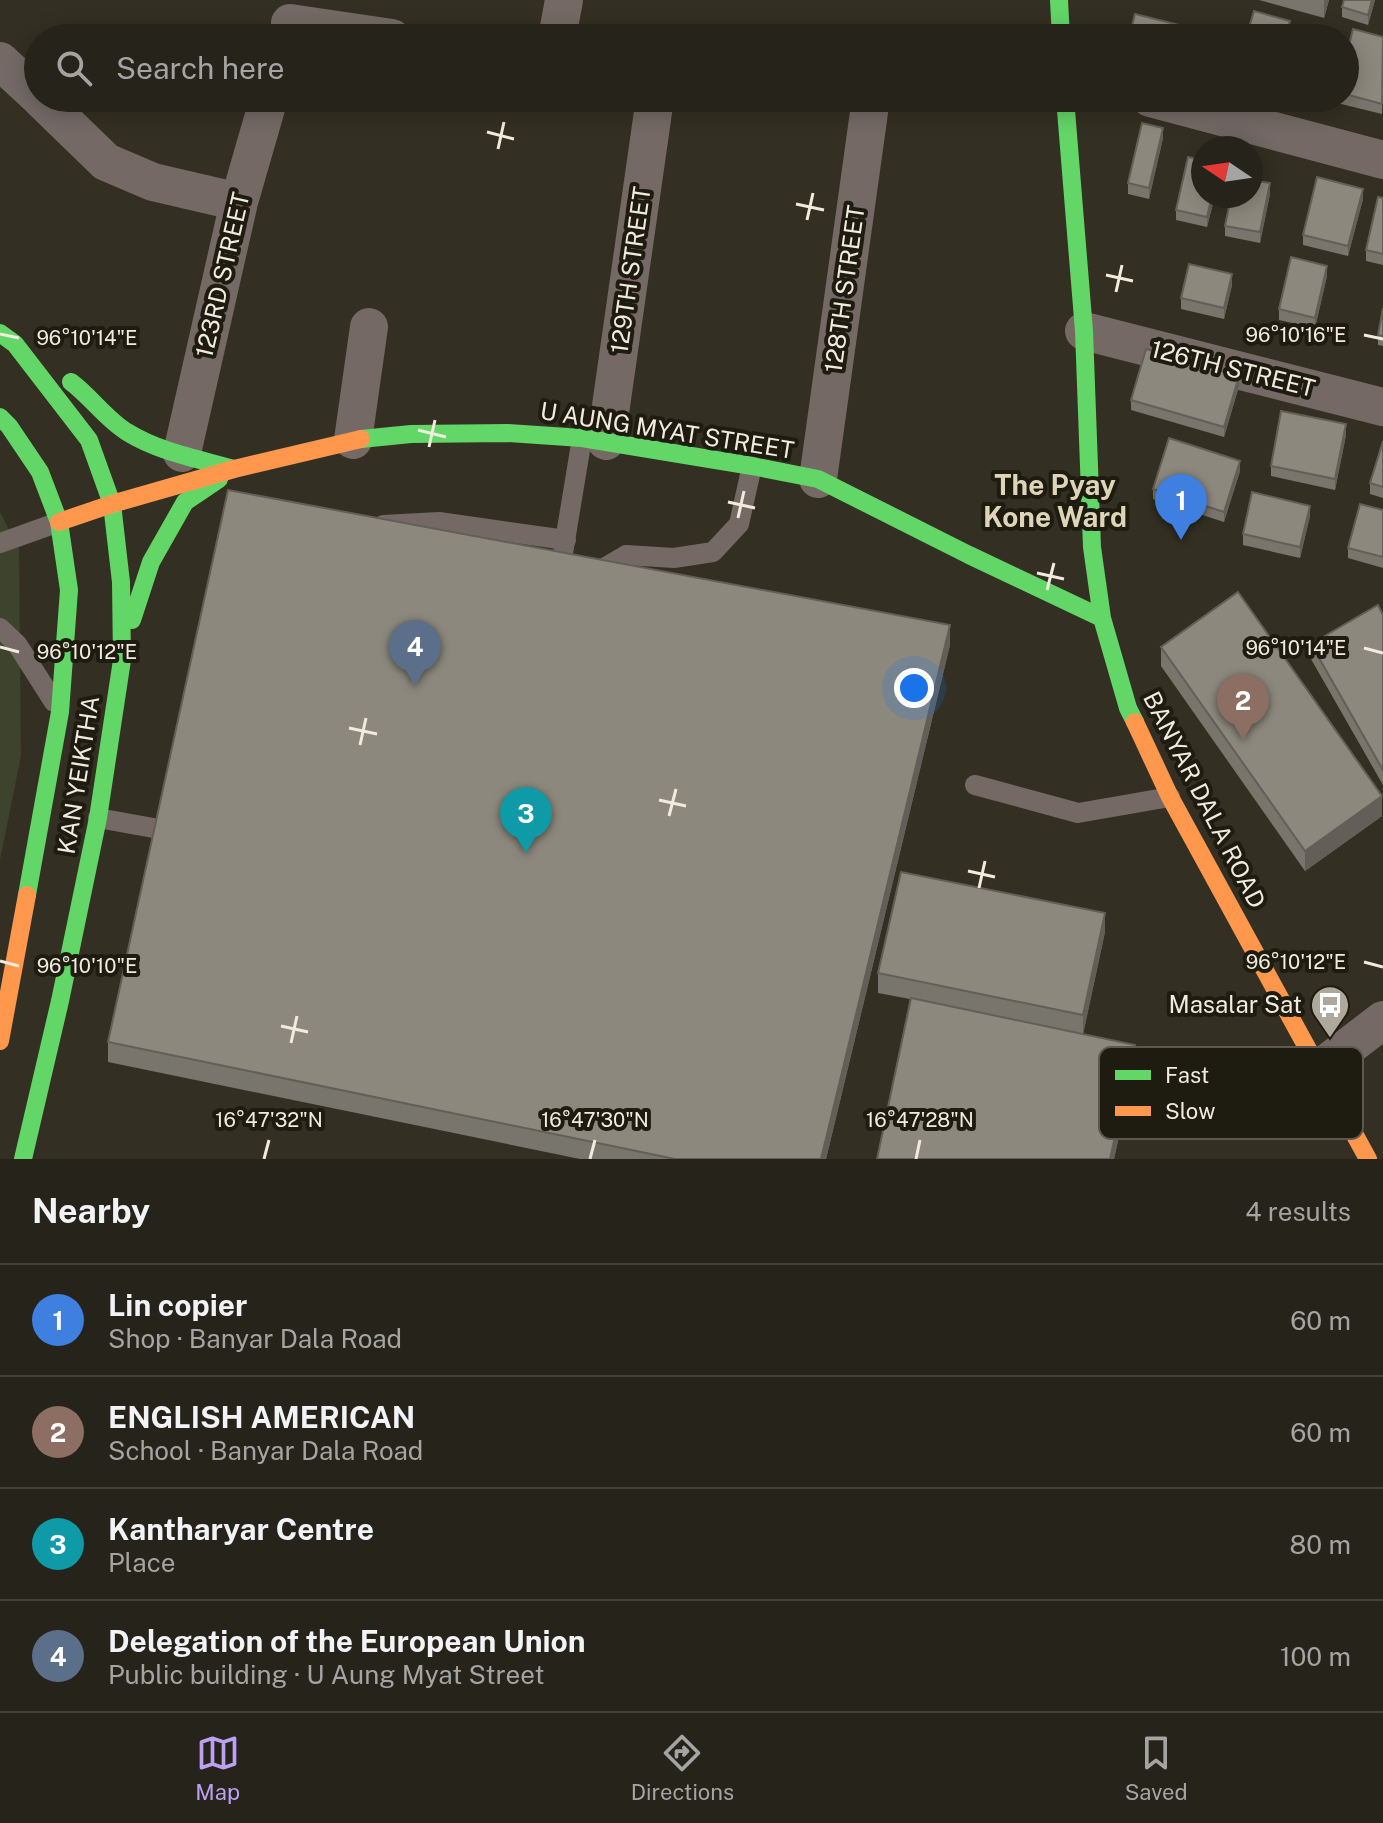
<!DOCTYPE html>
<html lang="en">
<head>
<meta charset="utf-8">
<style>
  :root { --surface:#26231a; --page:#322f27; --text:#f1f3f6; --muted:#a4a4a2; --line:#424039; --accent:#bca0f2 }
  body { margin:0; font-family:"Public Sans",sans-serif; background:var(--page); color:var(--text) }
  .compass { position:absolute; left:1191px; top:136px; width:72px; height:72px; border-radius:50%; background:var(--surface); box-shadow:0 4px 20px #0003; rotate:283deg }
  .you { position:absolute; left:914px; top:688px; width:28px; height:28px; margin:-20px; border:6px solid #fff; border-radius:50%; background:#1a73e8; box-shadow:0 0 0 12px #1a73e833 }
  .badge { display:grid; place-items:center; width:52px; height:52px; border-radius:50%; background:var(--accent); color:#fff; font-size:26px; font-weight:700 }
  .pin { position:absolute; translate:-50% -66px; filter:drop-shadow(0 2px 4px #0008) }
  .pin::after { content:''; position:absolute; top:42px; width:28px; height:24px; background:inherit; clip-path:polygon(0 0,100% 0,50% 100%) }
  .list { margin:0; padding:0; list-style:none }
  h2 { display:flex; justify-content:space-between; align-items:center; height:104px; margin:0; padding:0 32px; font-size:34px }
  h2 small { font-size:26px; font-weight:400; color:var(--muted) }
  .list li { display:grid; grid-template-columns:52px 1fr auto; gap:24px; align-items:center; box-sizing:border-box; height:112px; padding:0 32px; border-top:2px solid var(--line) }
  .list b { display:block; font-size:30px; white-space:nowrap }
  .list p { margin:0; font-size:26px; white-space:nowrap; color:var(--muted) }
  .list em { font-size:26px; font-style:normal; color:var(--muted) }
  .icon { flex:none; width:44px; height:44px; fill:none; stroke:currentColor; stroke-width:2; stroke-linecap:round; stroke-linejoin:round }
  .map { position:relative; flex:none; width:1383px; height:1159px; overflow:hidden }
  .search { position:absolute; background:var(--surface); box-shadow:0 4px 20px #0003; left:24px; right:24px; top:24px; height:88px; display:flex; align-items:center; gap:20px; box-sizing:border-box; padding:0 28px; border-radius:44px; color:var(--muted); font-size:30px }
  .sheet { height:552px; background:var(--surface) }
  nav { display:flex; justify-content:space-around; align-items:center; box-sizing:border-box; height:112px; border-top:2px solid var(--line); background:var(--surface); font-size:22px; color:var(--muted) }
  nav a { display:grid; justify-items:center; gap:4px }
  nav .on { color:var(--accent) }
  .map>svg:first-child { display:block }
  .green { fill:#3d432c }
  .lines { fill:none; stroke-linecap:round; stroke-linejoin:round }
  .lane { stroke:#746965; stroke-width:20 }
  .street { stroke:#746965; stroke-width:38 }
  .fast { stroke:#63d668; stroke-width:18 }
  .slow { stroke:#ff974d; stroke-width:18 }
  .wall { fill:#78756c }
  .shaded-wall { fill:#625f58 }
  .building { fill:#8c887d; stroke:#625f58; stroke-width:2 }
  .ticks { fill:none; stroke:#f0ebdd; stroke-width:3 }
  .labels { text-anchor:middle; stroke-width:8; stroke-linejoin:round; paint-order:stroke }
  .street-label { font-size:24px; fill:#f0ebdd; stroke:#1e1b10 }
  .poi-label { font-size:24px; fill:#f0ebdd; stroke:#1e1b10; text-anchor:end }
  .quarter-label { font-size:28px; font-weight:bold; fill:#ded4b7; stroke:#1e1b10 }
  .key { fill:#1e1b10; stroke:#5d594e; stroke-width:2 }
  .key-label { font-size:22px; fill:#f0ebdd }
  .ticks-label { font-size:20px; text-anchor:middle; fill:#f0ebdd; stroke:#1e1b10; stroke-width:8; stroke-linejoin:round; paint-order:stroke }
</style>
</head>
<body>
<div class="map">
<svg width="1383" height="1159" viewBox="0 0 1383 1159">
  <rect width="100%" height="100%" fill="#332f22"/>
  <!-- green -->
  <path class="green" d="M0 512 19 549 21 756 0 860Z"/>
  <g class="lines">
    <!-- lane -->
    <path class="lane" d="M383 525 439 522 566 540
      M0 543 59 522
      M563 553 582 438
      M592 575 626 555 674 558 713 552 739 524 752 466
      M0 628 17 644 54 702
      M975 785 1078 813 1170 797
      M98 818 181 833"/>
    <!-- street -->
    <path class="street" d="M290 23 392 38
      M557 38 564 0
      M0 61 38 96
      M40 98 106 162 153 182 239 202
      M1150 98 1383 160
      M1084 331 1383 407
      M353 440 369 327
      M606 441 655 98
      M182 453 239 202 269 98
      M818 479 871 98
      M1318 1070 1383 1020"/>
    <!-- fast -->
    <path class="fast" d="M1059 0 1061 38
      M1065 98 1084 331 1092 547 1102 618 1128 708 1135 722
      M0 333 15 344 89 440 112 504 121 582 122 660 98 818 60 1001 23 1159
      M71 382C91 397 106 419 127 432 159 452 199 459 234 469
      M0 417 9 426 40 472 59 522 69 590 60 712 27 895
      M361 439 411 434 508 433 582 438 752 466 818 479 969 555 1102 618
      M132 620 151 562 185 502 219 479"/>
    <!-- slow -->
    <path class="slow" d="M59 522 112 504 234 469 361 439
      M1135 722 1170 797 1368 1159
      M0 1041 27 895"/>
  </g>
  <!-- wall -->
  <path class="wall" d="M1259 0H1329L1324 18Z
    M1344 0H1375L1368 25 1342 17V7Z
    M1383 37 1382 114 1337 103V98H1345V61Z
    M1163 138 1149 199 1128 194V183Z
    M1270 194 1260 243 1225 236V226Z
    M1203 196H1215L1207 227 1176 220V210Z
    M1383 198V265L1366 261V250Z
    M1363 199 1348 256 1303 245V235Z
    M1327 276 1315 328 1279 320V309Z
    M1232 285 1224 319 1181 309V298Z
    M1383 308V346L1378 345V335Z
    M1239 386 1224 437 1131 410V400Z
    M1346 435 1335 490 1271 476V466Z
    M1383 441V498L1370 494V483Z
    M1240 471 1224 522 1153 499V489Z
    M1383 510V568L1348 558V548Z
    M1310 516 1300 558 1243 545V534Z
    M1383 615V785L1311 659V644Z
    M950 645 826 1159H580L108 1062V1042Z
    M1161 647 1382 816 1305 871 1161 666Z
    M1105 932 1083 1034 1135 1064 1114 1159H877L910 999 878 993V973Z"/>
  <!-- shaded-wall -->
  <path class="shaded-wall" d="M1324 0H1329L1324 18Z
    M1372 0H1375L1368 25V15Z
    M1290 21V32L1288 38H1285Z
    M1163 128V138L1149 199V188Z
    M1270 183V194L1260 243V232Z
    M1363 189V199L1348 256V246Z
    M1212 196H1215L1207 227V217Z
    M1327 266V276L1315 328V318Z
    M1232 274V285L1224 319V308Z
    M1239 376V386L1224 437V427Z
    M1346 424V435L1335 490V479Z
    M1240 461V471L1224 522V512Z
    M1310 506V516L1300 558V547Z
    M950 625V645L826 1159H821Z
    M1382 796V816L1305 871V851Z
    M1105 913V932L1083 1035V1015Z
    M1135 1045V1064L1114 1159H1110Z"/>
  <!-- building -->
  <path class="building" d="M1344 0H1372L1368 15 1342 7Z
    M1254 11 1290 21 1285 38H1246Z
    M1135 14 1191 28 1188 38H1129Z
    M1353 29 1383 37 1382 104 1345 94V61Z
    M1142 123 1163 128 1149 188 1128 183Z
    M1188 157 1203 160V196H1212L1207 217 1176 210Z
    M1317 177 1363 189 1348 246 1303 235Z
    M1251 180 1270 183 1260 232 1225 226 1231 196H1251Z
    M1378 197 1383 198V254L1366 250Z
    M1291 257 1327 266 1315 318 1279 309Z
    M1189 264 1232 274 1224 308 1181 298Z
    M1383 308V336L1378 335Z
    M1146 349 1239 376 1224 427 1131 400Z
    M1281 411 1346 424 1335 479 1271 466Z
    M1169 438 1240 461 1224 512 1153 489Z
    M1383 441V487L1370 483Z
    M228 490 950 625 821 1159H675L108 1042Z
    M1252 492 1310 506 1300 547 1243 534Z
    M1360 504 1383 510V557L1348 548Z
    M1238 592 1382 796 1305 851 1161 647Z
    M1378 605 1383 615V770L1311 644Z
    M901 872 1105 913 1083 1015 878 973Z
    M911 998 1135 1045 1110 1159H877Z"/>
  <!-- ticks -->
  <path class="ticks" d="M487 132 514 139M498 149 504 122M796 204 824 210M807 220 813 193M1106 275 1133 281M1116 292 1122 265M0 334 19 338M1364 335 1383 339M418 430 446 437M429 447 435 420M728 502 755 508M738 518 744 491M1037 573 1064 579M1047 590 1054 563M0 647 19 652M1364 648 1383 653M349 728 377 734M360 745 366 718M659 800 686 806M669 816 676 789M968 871 995 877M979 888 985 861M0 961 19 966M1364 962 1383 967M281 1026 308 1032M291 1043 297 1016M264 1159 269 1140M590 1159 595 1140M916 1159 920 1140"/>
  <!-- icons -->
  <defs>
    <symbol id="bus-pin" viewBox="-11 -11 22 30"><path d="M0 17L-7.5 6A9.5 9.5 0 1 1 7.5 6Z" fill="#aea99c" stroke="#1e1b10"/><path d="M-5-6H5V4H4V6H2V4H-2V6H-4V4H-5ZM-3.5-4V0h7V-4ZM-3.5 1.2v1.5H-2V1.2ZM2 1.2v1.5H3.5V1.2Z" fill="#fff"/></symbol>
  </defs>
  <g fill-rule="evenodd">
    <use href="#bus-pin" x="1308" y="983" width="44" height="60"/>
  </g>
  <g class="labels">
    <!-- street labels -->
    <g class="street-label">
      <text transform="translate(631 270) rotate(-82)" y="8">129TH STREET</text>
      <text transform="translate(223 275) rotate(-77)" y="8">123RD STREET</text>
      <text transform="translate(845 289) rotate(-82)" y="8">128TH STREET</text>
      <text transform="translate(1233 369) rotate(14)" y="8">126TH STREET</text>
      <text transform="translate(667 431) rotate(9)" y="8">U AUNG MYAT STREET</text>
      <text transform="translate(79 775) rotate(-81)" y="8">KAN YEIKTHA</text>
      <text transform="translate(1204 800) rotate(63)" y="8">BANYAR DALA ROAD</text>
    </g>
    <!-- poi labels -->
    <g class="poi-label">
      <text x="1302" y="1013">Masalar Sat</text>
    </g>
    <!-- quarter labels -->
    <g class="quarter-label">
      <text x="1055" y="495">The Pyay<tspan x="1055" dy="32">Kone Ward</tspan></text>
    </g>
  </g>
  <!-- legend -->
  <rect x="1099" y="1047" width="264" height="92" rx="12" class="key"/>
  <rect x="1115" y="1070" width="36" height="10" fill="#63d668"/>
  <rect x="1115" y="1106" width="36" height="10" fill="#ff974d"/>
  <g class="key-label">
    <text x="1165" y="1083">Fast</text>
    <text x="1165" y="1119">Slow</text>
  </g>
  <g class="ticks-label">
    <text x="1296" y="342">96°10'16"E</text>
    <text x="87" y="345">96°10'14"E</text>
    <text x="1296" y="655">96°10'14"E</text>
    <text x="87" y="659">96°10'12"E</text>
    <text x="1296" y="969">96°10'12"E</text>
    <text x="87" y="973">96°10'10"E</text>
    <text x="269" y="1127">16°47'32"N</text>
    <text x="595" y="1127">16°47'30"N</text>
    <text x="920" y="1127">16°47'28"N</text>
  </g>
</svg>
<svg class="compass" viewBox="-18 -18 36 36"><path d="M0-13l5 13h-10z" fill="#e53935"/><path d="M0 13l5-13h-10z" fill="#a4a4a2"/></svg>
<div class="you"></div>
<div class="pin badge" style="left:1181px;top:540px;background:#3f7fe0">1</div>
<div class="pin badge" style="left:1243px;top:740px;background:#8d6e63">2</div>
<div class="pin badge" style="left:526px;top:853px;background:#0f9aa8">3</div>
<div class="pin badge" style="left:415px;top:686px;background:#5c6f8a">4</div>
<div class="search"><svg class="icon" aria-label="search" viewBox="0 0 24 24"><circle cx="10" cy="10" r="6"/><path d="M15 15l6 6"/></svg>Search here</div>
</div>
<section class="sheet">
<h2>Nearby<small>4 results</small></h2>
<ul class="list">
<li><span class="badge" style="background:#3f7fe0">1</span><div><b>Lin copier</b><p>Shop · Banyar Dala Road</p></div><em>60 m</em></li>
<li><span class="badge" style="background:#8d6e63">2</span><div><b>ENGLISH AMERICAN</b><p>School · Banyar Dala Road</p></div><em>60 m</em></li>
<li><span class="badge" style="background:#0f9aa8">3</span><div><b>Kantharyar Centre</b><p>Place</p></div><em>80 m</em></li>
<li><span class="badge" style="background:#5c6f8a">4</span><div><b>Delegation of the European Union</b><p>Public building · U Aung Myat Street</p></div><em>100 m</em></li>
</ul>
</section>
<nav>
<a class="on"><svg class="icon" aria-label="map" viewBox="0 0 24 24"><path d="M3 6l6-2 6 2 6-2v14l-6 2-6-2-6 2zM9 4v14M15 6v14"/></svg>Map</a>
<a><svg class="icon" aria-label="directions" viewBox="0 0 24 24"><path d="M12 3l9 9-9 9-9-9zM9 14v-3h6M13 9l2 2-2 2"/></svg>Directions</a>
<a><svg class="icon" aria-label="saved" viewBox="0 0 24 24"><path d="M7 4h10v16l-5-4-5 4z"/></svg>Saved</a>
</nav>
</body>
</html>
